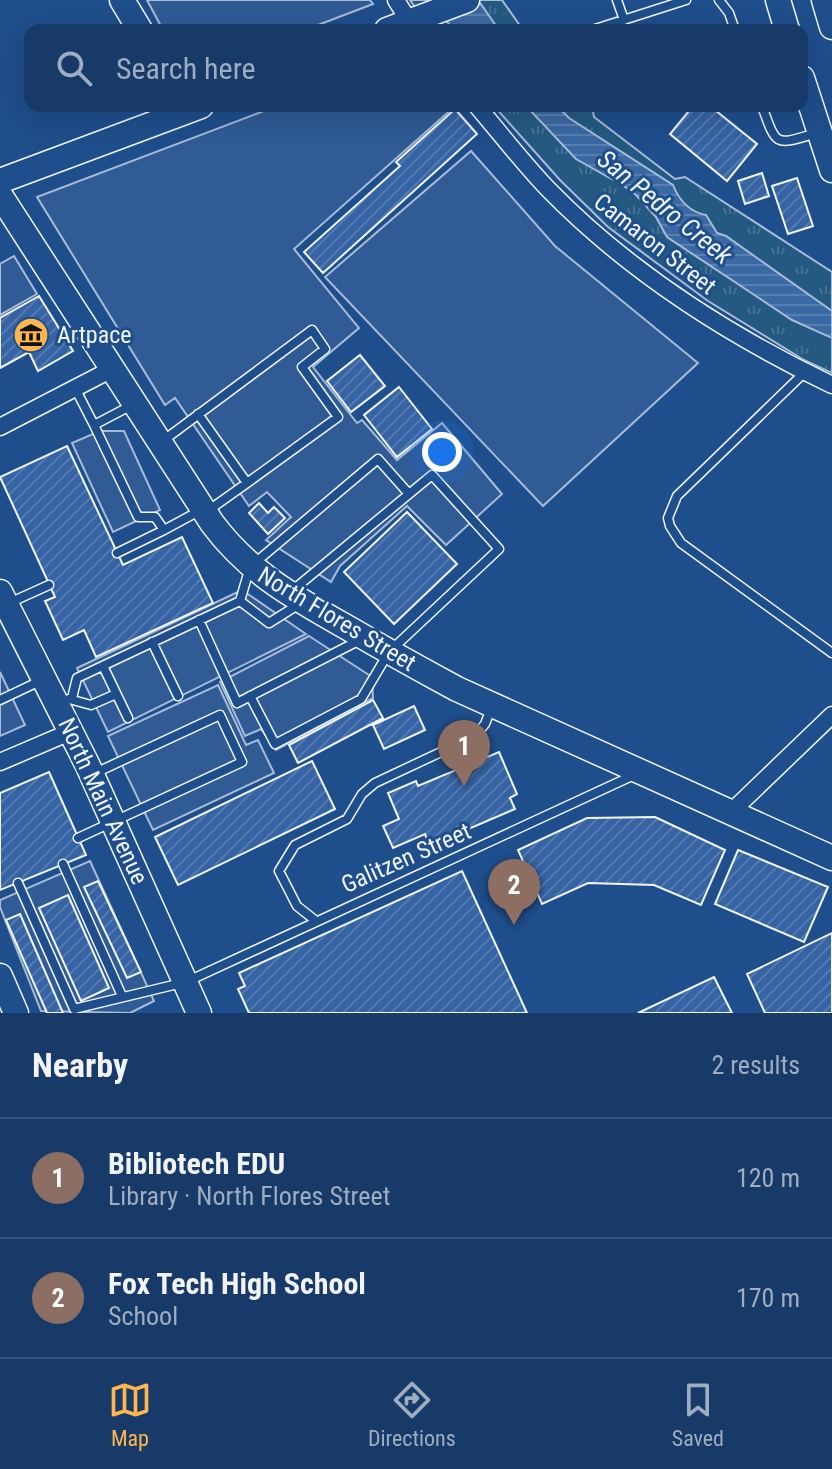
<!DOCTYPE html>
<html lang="en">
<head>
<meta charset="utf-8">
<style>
  :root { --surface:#173a69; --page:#20416f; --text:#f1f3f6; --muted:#9eadc0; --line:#36547d; --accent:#ffb74d }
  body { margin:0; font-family:"Roboto Condensed",sans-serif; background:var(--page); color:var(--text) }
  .you { position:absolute; left:442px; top:452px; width:28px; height:28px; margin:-20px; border:6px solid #fff; border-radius:50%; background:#1a73e8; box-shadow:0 0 0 12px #1a73e833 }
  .badge { display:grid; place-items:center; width:52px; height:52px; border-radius:50%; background:var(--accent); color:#fff; font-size:26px; font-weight:700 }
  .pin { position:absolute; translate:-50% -66px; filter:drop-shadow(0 2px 4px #0008) }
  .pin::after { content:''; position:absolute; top:42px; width:28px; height:24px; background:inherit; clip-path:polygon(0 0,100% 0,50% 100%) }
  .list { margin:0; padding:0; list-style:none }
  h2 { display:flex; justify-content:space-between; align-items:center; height:104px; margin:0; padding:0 32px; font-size:34px }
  h2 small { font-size:26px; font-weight:400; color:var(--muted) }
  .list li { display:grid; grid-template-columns:52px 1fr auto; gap:24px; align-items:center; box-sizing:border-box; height:120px; padding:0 32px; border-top:2px solid var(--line) }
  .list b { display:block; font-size:30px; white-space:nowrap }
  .list p { margin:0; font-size:26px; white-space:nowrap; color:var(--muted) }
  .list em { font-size:26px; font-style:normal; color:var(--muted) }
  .icon { flex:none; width:44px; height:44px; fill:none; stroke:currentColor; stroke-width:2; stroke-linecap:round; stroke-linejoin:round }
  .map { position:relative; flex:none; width:832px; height:1013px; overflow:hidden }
  .search { position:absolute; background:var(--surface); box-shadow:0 8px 32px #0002; left:24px; right:24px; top:24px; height:88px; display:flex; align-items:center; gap:20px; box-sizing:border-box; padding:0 28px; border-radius:16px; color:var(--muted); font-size:30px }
  .sheet { height:344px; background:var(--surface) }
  nav { display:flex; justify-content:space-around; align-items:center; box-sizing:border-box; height:112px; border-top:2px solid var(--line); background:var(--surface); font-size:22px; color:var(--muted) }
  nav a { display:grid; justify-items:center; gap:4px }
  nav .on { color:var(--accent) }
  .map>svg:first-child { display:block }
  .grass { fill:url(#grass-tufts); stroke:#a8bbd7; stroke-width:2 }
  .parking { fill:#305b95; stroke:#a8bbd7; stroke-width:2 }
  .water { fill:url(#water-rules); stroke:#a8bbd7; stroke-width:2 }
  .building { fill:url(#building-hatch); stroke:#f2f6ff; stroke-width:2 }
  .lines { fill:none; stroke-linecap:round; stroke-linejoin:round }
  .lane-casing { stroke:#f2f6ff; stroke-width:11 }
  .street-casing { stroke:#f2f6ff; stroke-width:19 }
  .secondary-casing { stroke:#f2f6ff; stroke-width:27 }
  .lane { stroke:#1f4e8c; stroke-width:8 }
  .street { stroke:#1f4e8c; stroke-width:16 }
  .secondary { stroke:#1f4e8c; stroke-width:24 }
  .labels { text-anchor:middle; stroke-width:6; stroke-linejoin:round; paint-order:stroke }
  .street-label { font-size:24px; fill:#f2f6ff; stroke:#1f4e8c }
  .poi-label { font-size:24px; fill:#f2f6ff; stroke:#1f4e8c; text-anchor:start }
  .water-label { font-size:26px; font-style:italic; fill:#f2f6ff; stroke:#1f4e8c }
</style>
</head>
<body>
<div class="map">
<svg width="832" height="1013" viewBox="0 0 832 1013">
  <defs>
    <pattern id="grass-tufts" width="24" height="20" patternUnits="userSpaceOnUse" patternTransform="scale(2)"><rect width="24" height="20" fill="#245a82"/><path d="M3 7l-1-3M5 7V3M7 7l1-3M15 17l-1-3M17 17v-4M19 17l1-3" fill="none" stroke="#447295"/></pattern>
    <pattern id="water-rules" width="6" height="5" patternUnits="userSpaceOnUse" patternTransform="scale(2)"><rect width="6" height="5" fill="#3b69a3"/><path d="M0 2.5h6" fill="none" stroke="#587fb1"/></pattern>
    <pattern id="building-hatch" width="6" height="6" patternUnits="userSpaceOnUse" patternTransform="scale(2)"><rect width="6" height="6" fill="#3563a3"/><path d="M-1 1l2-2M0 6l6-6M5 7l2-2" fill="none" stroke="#537ab1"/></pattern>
  </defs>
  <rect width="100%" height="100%" fill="#1f4e8c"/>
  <!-- grass -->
  <path class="grass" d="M410 0H502L523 30H431Z
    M494 106H592L594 117 675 179 685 177 832 272V373L804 360 708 301 608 227 560 180Z"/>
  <!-- parking -->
  <path class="parking" d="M147 0H370L373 4 305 30H163Z
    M277 106 454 107 294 249 359 328 313 367 357 423 362 420 397 460 442 423 502 494 446 545 407 506 340 566 331 582 266 540 291 517 267 492 249 506 175 398 165 405 37 197Z
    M471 151 555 246 698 363 543 506 325 277Z
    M14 256 37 294 0 315V264Z
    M100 431H124L160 510 113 532 72 443Z
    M242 590 306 634 108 732 77 668Z
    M309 636 372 677 373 698 276 750 261 729 245 736 220 682Z
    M0 672 25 725 0 736Z
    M218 685 246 745 258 740 274 773 153 830 108 736Z
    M90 861 154 1001 130 1013 41 1011 0 907V900Z"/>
  <!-- water -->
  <path class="water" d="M432 0H478L499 30H453Z
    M526 106H557L569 118 673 185C679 200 690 212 706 215L717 233 726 236 832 311V338L792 320 667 237 656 217 636 195 624 186 576 159Z"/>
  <!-- building -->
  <path class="building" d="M693 106H710L757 144 727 181 670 134Z
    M455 109 477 134 323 273 304 252 400 166 396 162Z
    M762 173 769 196 745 204 738 181Z
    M797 178 813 226 788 234 772 186Z
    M39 296 73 351 38 371 29 352 0 368V318Z
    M360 355 385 386 351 412 327 381Z
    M399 387 432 429 397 457 364 415Z
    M67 446 123 565 182 537 213 603 96 657 84 630 63 640 45 601 55 597 0 477Z
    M259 503 268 513 274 507 285 518 268 534 249 513Z
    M407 512 457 564 394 624 344 572Z
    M373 700 383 718 298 763 289 745Z
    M414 706 425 730 384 749 373 725Z
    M499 752 517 794 510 798 515 809 429 846 425 834 393 848 383 826 399 819 388 793 416 781 418 786Z
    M312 761 335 809 178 885 155 837Z
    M49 772 86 855 0 890V793Z
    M655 817 725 850 701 905 654 885 588 883 542 904 518 850 587 818Z
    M738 850 828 887 804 942 715 904Z
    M462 871 527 1013H249L238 989 245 986 239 973Z
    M98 881 141 972 127 978 84 887Z
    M68 895 109 988 81 1001 39 908Z
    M20 914 63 1013H47L6 920Z
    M832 933V1013H765L747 974Z
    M714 977 732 1013H638Z"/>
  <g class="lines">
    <defs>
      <path id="lane" d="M617 0 624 20
        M719 0 729 13 735 30
        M592 30 686 0
        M762 106C777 148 775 145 817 133
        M805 372 677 496 668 518 670 526 681 543 832 653
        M75 388 94 425
        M134 404 94 425 138 517H155L164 530 201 510
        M164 440 312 330 325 349 302 367 338 417 247 483 198 414
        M209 510 247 483
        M117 553 164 530
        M240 601 269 623 301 603
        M7 604 49 585
        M199 620 237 703 358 641
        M152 642 178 696
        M103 666 128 718
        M250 696 275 744 361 699 389 652 499 549 432 475 293 590
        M72 698 77 678 240 601 250 567 378 459 409 494
        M69 699 91 705 116 694
        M0 700 40 681
        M78 838 242 762 220 715 93 774
        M63 864 122 996
        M18 883 74 1009 186 982 634 775
        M316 921 297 906 279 871 295 845 347 819 362 794 375 783 475 736 485 724 492 706"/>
      <path id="street" d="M396 0 414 29
        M477 106C500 133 523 163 548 189 628 271 730 336 832 385
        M0 427 112 369
        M0 762 70 732
        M731 812 832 715"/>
      <path id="secondary" d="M122 0 140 30
        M778 0 787 30
        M824 0 832 27
        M387 30 467 0
        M802 78 832 170
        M0 181 201 106
        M0 195 212 523C249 573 295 598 348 628 384 649 420 669 457 689L832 858
        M0 592 88 766 199 1013
        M0 976 16 1013"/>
    </defs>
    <!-- lane casing -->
    <use href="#lane" class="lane-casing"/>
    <!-- street casing -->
    <use href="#street" class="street-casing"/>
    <!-- secondary casing -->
    <use href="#secondary" class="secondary-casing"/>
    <!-- lane -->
    <use href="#lane" class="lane"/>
    <!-- street -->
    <use href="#street" class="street"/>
    <!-- secondary -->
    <use href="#secondary" class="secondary"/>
  </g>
  <!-- icons -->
  <defs>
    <symbol id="museum-disc" viewBox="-11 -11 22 22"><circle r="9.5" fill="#ffb74d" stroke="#1f4e8c"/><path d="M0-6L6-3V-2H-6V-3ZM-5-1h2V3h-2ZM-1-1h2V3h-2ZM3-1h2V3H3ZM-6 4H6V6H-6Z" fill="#111"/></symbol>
  </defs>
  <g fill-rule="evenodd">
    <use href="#museum-disc" x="11" y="315" width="40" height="40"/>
  </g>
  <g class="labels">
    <!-- street labels -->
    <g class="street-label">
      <text transform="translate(655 244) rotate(38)" y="8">Camaron Street</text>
      <text transform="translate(337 619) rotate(31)" y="8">North Flores Street</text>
      <text transform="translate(103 801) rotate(65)" y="8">North Main Avenue</text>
      <text transform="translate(406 858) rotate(-24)" y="8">Galitzen Street</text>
    </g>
    <!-- poi labels -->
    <g class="poi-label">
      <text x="57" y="343">Artpace</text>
    </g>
    <!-- water labels -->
    <g class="water-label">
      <text transform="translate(665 207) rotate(39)" y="9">San Pedro Creek</text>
    </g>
  </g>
</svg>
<div class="you"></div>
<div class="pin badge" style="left:464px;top:786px;background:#8d6e63">1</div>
<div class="pin badge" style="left:514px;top:925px;background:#8d6e63">2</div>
<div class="search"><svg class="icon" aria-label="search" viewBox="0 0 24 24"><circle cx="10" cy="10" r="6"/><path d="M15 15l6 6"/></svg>Search here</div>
</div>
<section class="sheet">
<h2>Nearby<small>2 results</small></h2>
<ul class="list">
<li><span class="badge" style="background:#8d6e63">1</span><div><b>Bibliotech EDU</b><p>Library · North Flores Street</p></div><em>120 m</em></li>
<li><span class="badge" style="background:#8d6e63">2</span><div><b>Fox Tech High School</b><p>School</p></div><em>170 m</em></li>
</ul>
</section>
<nav>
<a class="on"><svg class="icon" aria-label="map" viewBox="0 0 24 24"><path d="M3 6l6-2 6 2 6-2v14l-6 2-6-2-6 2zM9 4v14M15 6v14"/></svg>Map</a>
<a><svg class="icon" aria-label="directions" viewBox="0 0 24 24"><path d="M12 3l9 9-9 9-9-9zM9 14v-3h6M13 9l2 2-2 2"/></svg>Directions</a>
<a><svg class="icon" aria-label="saved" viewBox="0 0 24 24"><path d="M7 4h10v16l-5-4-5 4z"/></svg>Saved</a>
</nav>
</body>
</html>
